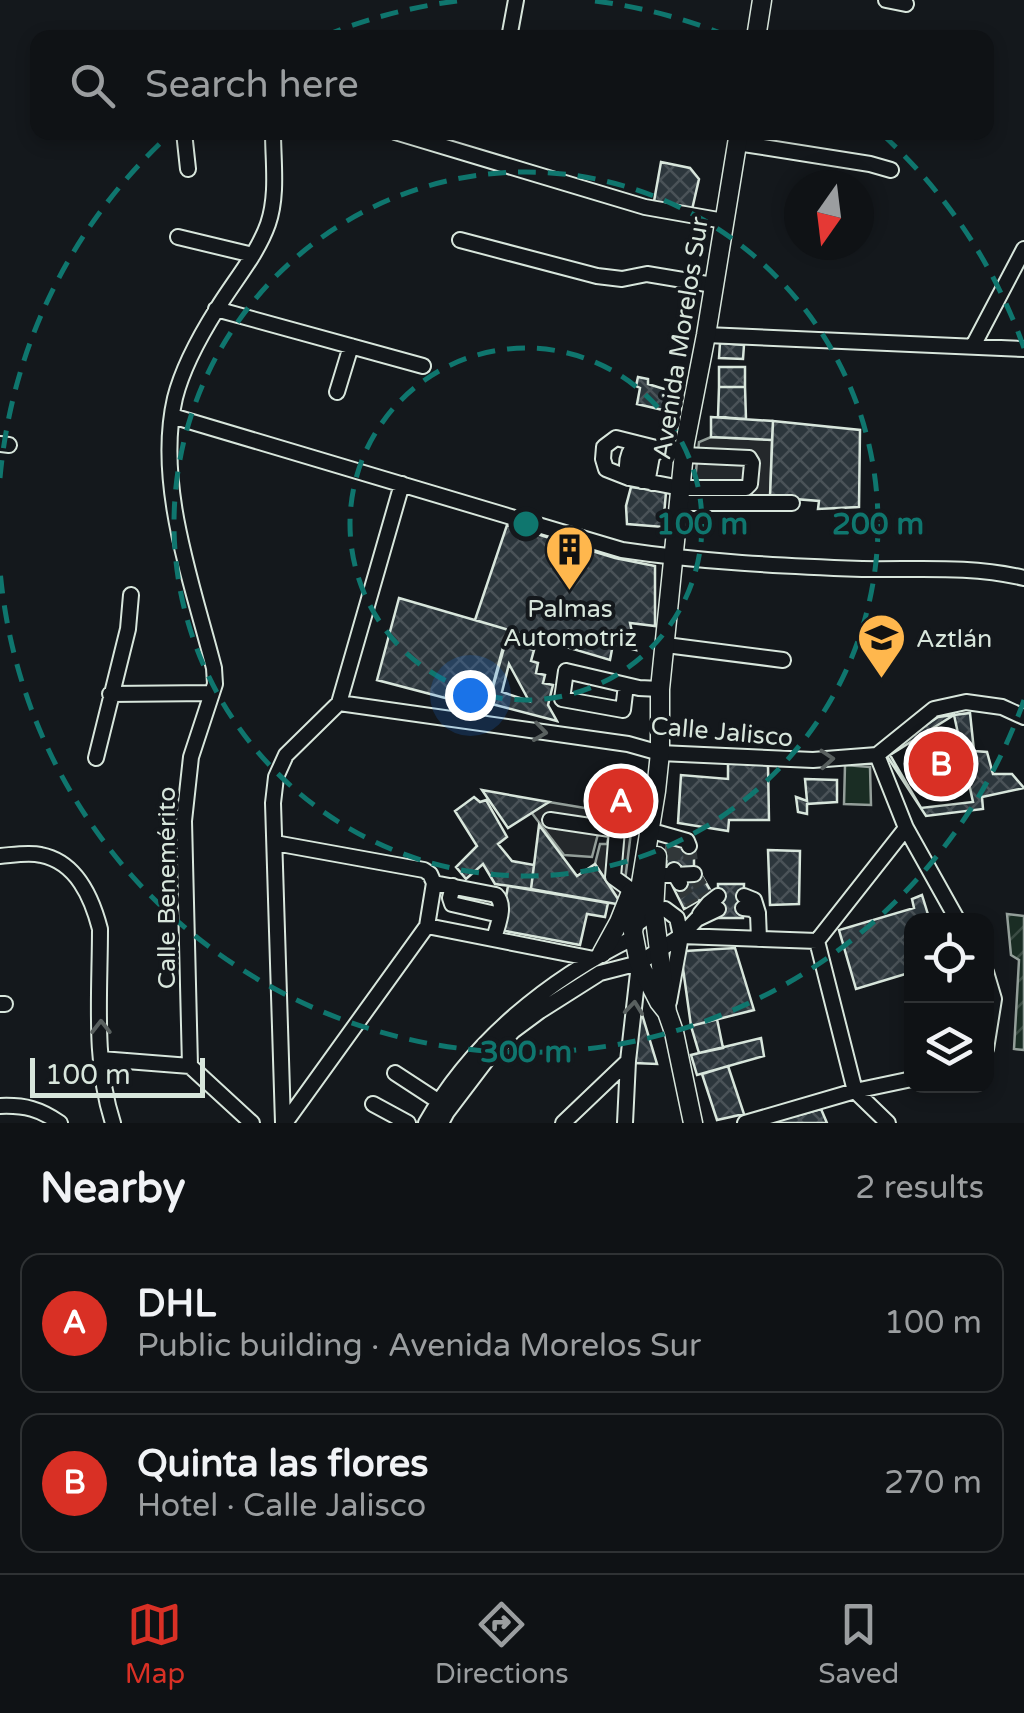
<!DOCTYPE html>
<html lang="en">
<head>
<meta charset="utf-8">
<style>
  :root { --surface:#0f1215; --page:#181b1e; --text:#f1f3f6; --muted:#9b9ea0; --line:#2f3234; --accent:#d93025 }
  body { margin:0; font-family:"Varela Round",sans-serif; background:var(--page); color:var(--text) }
  .controls { position:absolute; right:30px; bottom:30px; display:grid; overflow:hidden; border-radius:20px; box-shadow:0 5px 15px #0003 }
  .controls button { width:90px; height:90px; display:grid; place-items:center; padding:0; border:0; border-bottom:2px solid var(--line); background:var(--surface); color:var(--text); font:50px sans-serif }
  .compass { position:absolute; left:784px; top:170px; width:90px; height:90px; border-radius:50%; background:var(--surface); box-shadow:0 5px 15px #0003; rotate:194deg }
  .scale { position:absolute; left:30px; bottom:25px; width:175px; box-sizing:border-box; padding-left:10px; border:5px solid #d8e6dc; border-top:0; font-size:28px; line-height:35px; white-space:nowrap; color:#d8e6dc; -webkit-text-stroke:8px #14181c; paint-order:stroke }
  .you { position:absolute; left:470px; top:695px; width:35px; height:35px; margin:-25px; border:8px solid #fff; border-radius:50%; background:#1a73e8; box-shadow:0 0 0 15px #1a73e833 }
  .badge { display:grid; place-items:center; width:65px; height:65px; border-radius:50%; background:var(--accent); color:#fff; font-size:32px; font-weight:700 }
  .pin { position:absolute; translate:-50% -50%; border:5px solid #fff; box-shadow:0 2px 10px #0006 }
  .list { margin:0; padding:0; list-style:none }
  h2 { display:flex; justify-content:space-between; align-items:center; height:130px; margin:0; padding:0 40px; font-size:42px }
  h2 small { font-size:32px; font-weight:400; color:var(--muted) }
  .list li { display:grid; grid-template-columns:65px 1fr auto; gap:30px; align-items:center; box-sizing:border-box; height:140px; margin:0 20px 20px; padding:0 20px; border:2px solid var(--line); border-radius:20px }
  .list b { display:block; font-size:38px; white-space:nowrap }
  .list p { margin:0; font-size:32px; white-space:nowrap; color:var(--muted) }
  .list em { font-size:32px; font-style:normal; color:var(--muted) }
  .icon { flex:none; width:55px; height:55px; fill:none; stroke:currentColor; stroke-width:2; stroke-linecap:round; stroke-linejoin:round }
  .map { position:relative; flex:none; width:1024px; height:1123px; overflow:hidden }
  .search { position:absolute; background:var(--surface); box-shadow:0 5px 15px #0003; left:30px; right:30px; top:30px; height:110px; display:flex; align-items:center; gap:25px; box-sizing:border-box; padding:0 35px; border-radius:20px; color:var(--muted); font-size:38px }
  .sheet { height:450px; background:var(--surface) }
  nav { display:flex; justify-content:space-around; align-items:center; box-sizing:border-box; height:140px; border-top:2px solid var(--line); background:var(--surface); font-size:28px; color:var(--muted) }
  nav a { display:grid; justify-items:center; gap:5px }
  nav .on { color:var(--accent) }
  .map>svg:first-child { display:block }
  .garden { fill:url(#garden-furrows); stroke:#939e99; stroke-width:2.5 }
  .pitch { fill:#1a2d24; stroke:#939e99; stroke-width:2.5 }
  .parking { fill:#24282b; stroke:#939e99; stroke-width:2.5 }
  .building { fill:url(#building-cross-hatch); stroke:#d8e6dc; stroke-width:2.5; fill-rule:evenodd }
  .lines { fill:none; stroke-linecap:round; stroke-linejoin:round }
  .minor-tunnel { stroke:#313739; stroke-width:14; stroke-dasharray:14 7; stroke-linecap:butt }
  .minor-casing { stroke:#d8e6dc; stroke-width:18 }
  .major-casing { stroke:#d8e6dc; stroke-width:21 }
  .minor { stroke:#14181c; stroke-width:14 }
  .major { stroke:#14181c; stroke-width:18 }
  .oneway { stroke:#59605f }
  .ring { fill:none; stroke:#0f766e; stroke-width:5; stroke-dasharray:18 12 }
  .labels { text-anchor:middle; stroke-width:8; stroke-linejoin:round; paint-order:stroke }
  .street-label { font-size:25px; fill:#d8e6dc; stroke:#14181c }
  .poi-label { font-size:25px; fill:#d8e6dc; stroke:#14181c }
  .centre { fill:#0f766e; stroke:#14181c; stroke-width:5 }
  .ring-label { font-size:30px; text-anchor:middle; font-weight:bold; fill:#0f766e; stroke:#14181c; stroke-width:8; stroke-linejoin:round; paint-order:stroke }
</style>
</head>
<body>
<div class="map">
<svg width="1024" height="1123" viewBox="0 0 1024 1123">
  <defs>
    <pattern id="garden-furrows" width="10" height="10" patternUnits="userSpaceOnUse" patternTransform="scale(2.5)"><rect width="10" height="10" fill="#1a2d24"/><path d="M-1 1l2-2M0 10L10 0M9 11l2-2" fill="none" stroke="#3b4b43"/></pattern>
    <pattern id="building-cross-hatch" width="8" height="8" patternUnits="userSpaceOnUse" patternTransform="scale(2.5)"><rect width="8" height="8" fill="#2c363c"/><path d="M0 0l8 8M0 8l8-8" fill="none" stroke="#4a5358"/></pattern>
  </defs>
  <rect width="100%" height="100%" fill="#14181c"/>
  <!-- garden -->
  <path class="garden" d="M1007 914 1024 916V1050L1014 1049 1019 960 1011 955Z"/>
  <!-- pitch -->
  <path class="pitch" d="M845 765 870 767 871 805 844 804Z"/>
  <!-- parking -->
  <path class="parking" d="M711 437 772 440 770 497 694 490 699 442Z
    M549 802 633 816 622 905 595 864 600 844H607L609 834H598L592 857 564 855 531 812Z"/>
  <!-- building -->
  <path class="building" d="M661 162 690 168 699 179 691 214 653 207Z
    M720 343 744 345 743 359 719 358Z
    M719 367H745V387H719Z
    M638 377 648 379V384L671 391 667 411 637 404 640 388 636 386Z
    M719 387H745L746 419 718 417Z
    M711 417 773 421 772 440 711 437Z
    M773 421 860 430 859 507 818 509 819 501 770 497Z
    M631 487 666 492 663 527 627 524 626 506Z
    M507 525 615 558 655 566V626L630 623 636 650 613 644 610 660 475 620Z
    M399 598 509 630 487 709 377 680Z
    M514 635 529 639 527 648 534 650 531 661 538 663 536 673 545 675 543 683 553 685 548 705 557 721 488 703 505 640 513 642ZM509 664 529 701 502 692Z
    M970 713 974 751 987 752 993 774H1012L1024 788 982 797 983 809 926 816 885 753 938 717Z
    M954 715 973 802 921 808 890 755Z
    M728 763 768 764 769 820H729L728 831 678 823 681 775 728 779Z
    M805 779 837 780V802L807 804V814L798 812 796 797 807 801Z
    M482 790 549 802 508 828Z
    M474 797 480 802 486 800 507 837 498 844 512 861 534 865 531 889 495 884 483 864 466 879 456 867 477 846 455 811Z
    M539 825 577 876 595 864 622 905 531 889Z
    M667 846 694 847V870L666 869Z
    M768 850 800 851 799 904 770 905Z
    M699 871 712 893 684 909 673 887Z
    M718 884H744L743 918H718Z
    M508 886 608 903 605 917 587 914 580 945 500 930Z
    M922 895 930 921H912V972L856 989 839 930 914 908 912 899Z
    M735 948 754 1010 691 1026 681 954 685 951Z
    M636 1011H641L657 1064 634 1063Z
    M717 1019 723 1048 699 1053 691 1026Z
    M761 1038 764 1056 697 1075 691 1055Z
    M728 1066 744 1114 717 1120 702 1074Z
    M821 1109 827 1123H769Z"/>
  <g class="lines">
    <!-- minor-tunnel -->
    <path class="minor-tunnel" d="M673 846 674 870
      M689 846 692 870
      M694 874 706 896
      M680 883 692 904"/>
    <defs>
      <path id="minor" d="M886 0 906 4
        M509 38 516 0
        M184 132 188 169
        M395 132 645 207 724 221
        M737 143 870 164 891 170
        M178 237 253 255
        M460 240 597 276 622 279 647 274 713 285
        M216 309 423 366
        M706 335 1024 349
        M973 346 1024 249
        M337 392 351 346
        M172 416 622 550C701 562 782 566 862 569 916 570 970 565 1024 578
        M616 438 660 449H670L684 455 749 458 752 463 750 484 746 488H681L629 478 606 469 603 459 604 447Z
        M0 444 9 445
        M629 478C625 465 627 453 636 443
        M642 481C635 468 639 457 648 446
        M652 483 648 478 652 456 660 449
        M679 503H792
        M666 645 783 660
        M626 685 623 710 562 699 566 671 639 688 660 689
        M110 694 212 693
        M339 703 628 744 660 753 813 760 877 755 934 709 966 702 1002 707 1024 717
        M877 755 906 828 958 921
        M96 758 128 629 131 595
        M550 820 617 830
        M659 833 687 841 689 846
        M275 843 424 870 430 874 434 883 427 926 285 1123
        M0 856C13 855 29 852 41 855 77 862 92 898 100 929 100 993 93 1062 113 1123
        M674 870 675 875 694 874
        M656 875H675L680 883
        M434 883 496 895C507 906 497 926 494 939
        M453 886 450 898 452 904 500 915
        M631 890 613 877 617 830 641 820
        M744 896 754 900 758 913
        M743 908 752 909 758 914 759 939
        M700 914 709 903 718 896
        M427 926 594 959
        M634 926 654 912 665 909 677 918 681 936 669 1002
        M681 936 697 919 718 909
        M817 941 855 1091 888 1123
        M817 941 906 828
        M986 972 994 999 986 1049
        M0 1004H5
        M101 1059 190 1066 252 1123
        M190 1066 184 821 191 757 215 684 214 668C193 585 155 484 175 398 183 366 200 336 217 309 234 281 257 255 268 224 278 195 273 162 273 132
        M395 1073 444 1105
        M373 1104 408 1123
        M0 1106C25 1105 40 1109 60 1123
        M283 1123 273 803 276 777 286 755 339 703 402 484
        M426 1123C472 1041 549 979 633 938
        M441 1123 447 1112 488 1058 513 1031 540 1011 600 973 639 963 681 936 817 941
        M563 1123 628 1061
        M625 1123 628 1061 639 964
        M745 1123 855 1091 912 1079"/>
      <path id="major" d="M756 38 762 0
        M657 856 654 912 667 1012 674 1032 693 1123
        M602 953 619 922 631 892
        M667 1012 659 1002 639 963 633 932 656 791 660 753V689L685 443 706 335 739 132"/>
    </defs>
    <!-- minor casing -->
    <use href="#minor" class="minor-casing"/>
    <!-- major casing -->
    <use href="#major" class="major-casing"/>
    <!-- minor -->
    <use href="#minor" class="minor"/>
    <!-- major -->
    <use href="#major" class="major"/>
  </g>
  <!-- one-way arrows -->
  <defs><path id="oneway-chevron" d="M-2-3.5L2.5 0L-2 3.5" fill="none" stroke-width="1.6" stroke-linecap="round" stroke-linejoin="round" transform="scale(2.5)"/></defs>
  <g class="oneway">
    <use href="#oneway-chevron" transform="translate(540 732) rotate(8)"/>
    <use href="#oneway-chevron" transform="translate(827 759) rotate(-4)"/>
    <use href="#oneway-chevron" transform="translate(634 1008) rotate(-84)"/>
    <use href="#oneway-chevron" transform="translate(101 1027) rotate(-90)"/>
  </g>
  <!-- distance rings -->
  <g class="ring">
    <circle cx="526" cy="524" r="176"/>
    <circle cx="526" cy="524" r="352"/>
    <path d="M1024 700A528 528 0 0 1 0 570M0 478A528 528 0 0 1 169 135M324 36A528 528 0 0 1 457 1M595 1A528 528 0 0 1 728 36M883 135A528 528 0 0 1 1024 348"/>
  </g>
  <!-- icons -->
  <defs>
    <symbol id="building-pin" viewBox="-11 -11 22 30"><path d="M0 17L-7.5 6A9.5 9.5 0 1 1 7.5 6Z" fill="#ffb74d" stroke="#14181c"/><path d="M-4-6H4V6H1V3H-1V6H-4ZM-2.5-4.3h1.7v1.8h-1.7ZM.8-4.3h1.7v1.8H.8ZM-2.5-1h1.7V.8h-1.7ZM.8-1h1.7V.8H.8Z" fill="#111"/></symbol>
    <symbol id="university-pin" viewBox="-11 -11 22 30"><path d="M0 17L-7.5 6A9.5 9.5 0 1 1 7.5 6Z" fill="#ffb74d" stroke="#14181c"/><path d="M0-5L7-2L0 1L-7-2ZM-4 1L0 2.5L4 1V4Q0 6-4 4Z" fill="#111"/></symbol>
  </defs>
  <g fill-rule="evenodd">
    <use href="#building-pin" x="542" y="522" width="55" height="75"/>
    <use href="#university-pin" x="854" y="610" width="55" height="75"/>
  </g>
  <g class="labels">
    <!-- street labels -->
    <g class="street-label">
      <text transform="translate(680 338) rotate(-81)" y="9">Avenida Morelos Sur</text>
      <text transform="translate(722 731) rotate(5)" y="9">Calle Jalisco</text>
      <text transform="translate(166 888) rotate(-90)" y="9">Calle Benemérito</text>
    </g>
    <!-- poi labels -->
    <g class="poi-label">
      <text x="570" y="617">Palmas<tspan x="570" dy="29">Automotriz</tspan></text>
      <text x="916" y="647" text-anchor="start">Aztlán</text>
    </g>
  </g>
  <circle cx="526" cy="524" r="15" class="centre"/>
  <g class="ring-label">
    <text x="702" y="534">100 m</text>
    <text x="878" y="534">200 m</text>
    <text x="526" y="1062">300 m</text>
  </g>
</svg>
<div class="controls">
<button><svg class="icon" aria-label="locate" viewBox="0 0 24 24"><circle cx="12" cy="12" r="6"/><path d="M12 2v4M12 18v4M2 12h4M18 12h4"/></svg></button>
<button><svg class="icon" aria-label="layers" viewBox="0 0 24 24"><path d="M12 4l9 5-9 5-9-5zM3 14l9 5 9-5"/></svg></button>
</div>
<svg class="compass" viewBox="-18 -18 36 36"><path d="M0-13l5 13h-10z" fill="#e53935"/><path d="M0 13l5-13h-10z" fill="#9b9ea0"/></svg>
<div class="scale">100 m</div>
<div class="you"></div>
<div class="pin badge" style="left:621px;top:801px">A</div>
<div class="pin badge" style="left:941px;top:764px">B</div>
<div class="search"><svg class="icon" aria-label="search" viewBox="0 0 24 24"><circle cx="10" cy="10" r="6"/><path d="M15 15l6 6"/></svg>Search here</div>
</div>
<section class="sheet">
<h2>Nearby<small>2 results</small></h2>
<ul class="list">
<li><span class="badge">A</span><div><b>DHL</b><p>Public building · Avenida Morelos Sur</p></div><em>100 m</em></li>
<li><span class="badge">B</span><div><b>Quinta las flores</b><p>Hotel · Calle Jalisco</p></div><em>270 m</em></li>
</ul>
</section>
<nav>
<a class="on"><svg class="icon" aria-label="map" viewBox="0 0 24 24"><path d="M3 6l6-2 6 2 6-2v14l-6 2-6-2-6 2zM9 4v14M15 6v14"/></svg>Map</a>
<a><svg class="icon" aria-label="directions" viewBox="0 0 24 24"><path d="M12 3l9 9-9 9-9-9zM9 14v-3h6M13 9l2 2-2 2"/></svg>Directions</a>
<a><svg class="icon" aria-label="saved" viewBox="0 0 24 24"><path d="M7 4h10v16l-5-4-5 4z"/></svg>Saved</a>
</nav>
</body>
</html>
